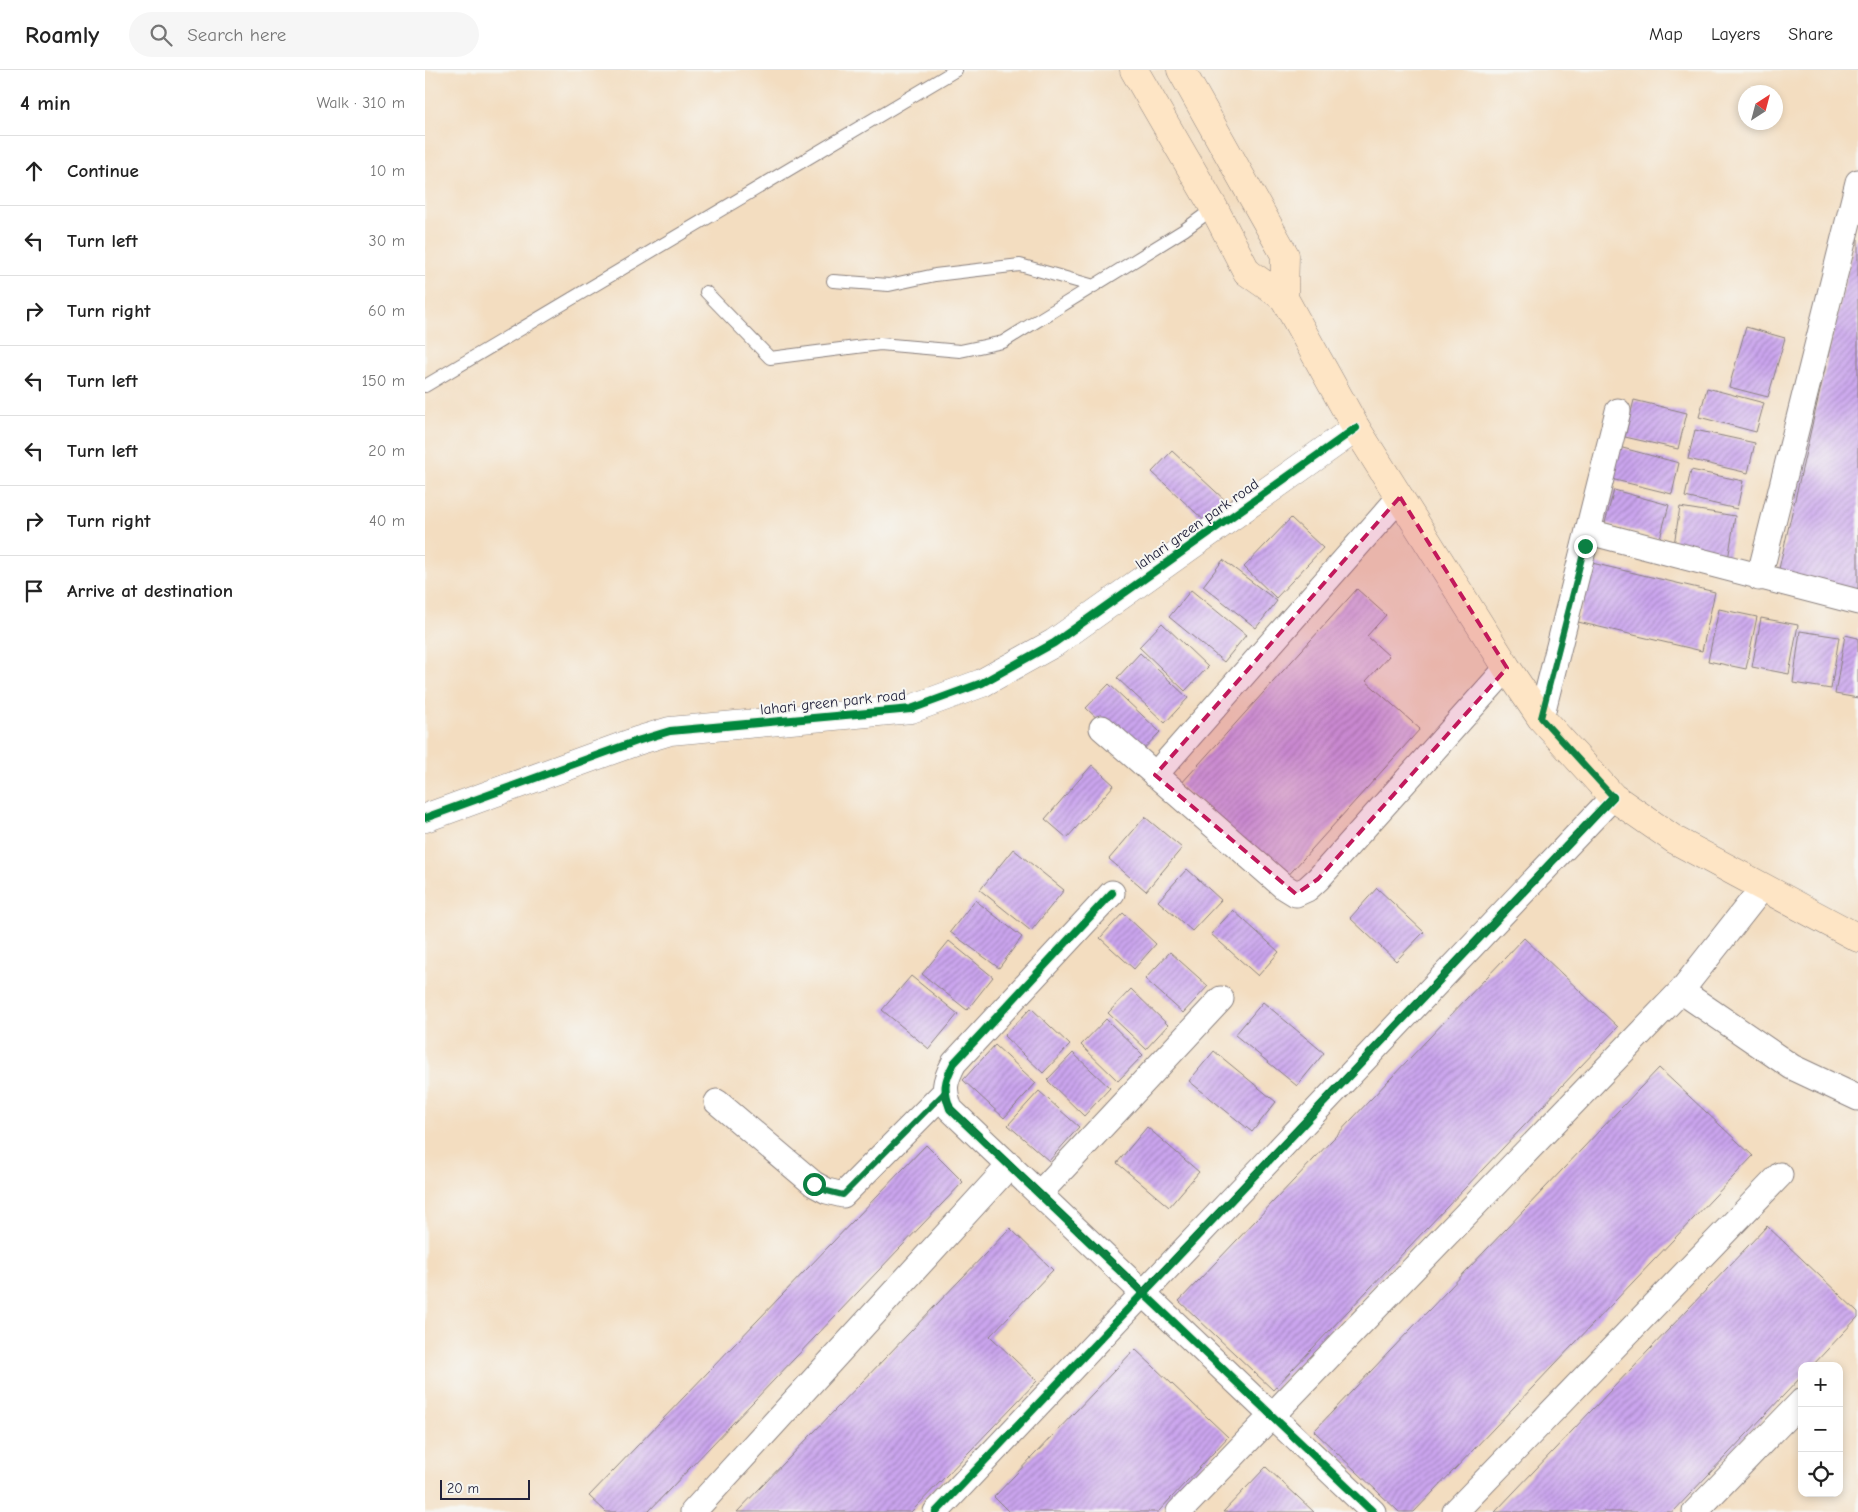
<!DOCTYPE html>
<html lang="en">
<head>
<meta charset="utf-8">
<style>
  :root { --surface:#fff; --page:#f6f6f6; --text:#222; --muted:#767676; --line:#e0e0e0 }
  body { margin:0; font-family:"Comic Neue",sans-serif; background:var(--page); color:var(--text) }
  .controls { position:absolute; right:15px; bottom:15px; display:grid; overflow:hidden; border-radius:10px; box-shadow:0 2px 8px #0003 }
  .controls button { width:45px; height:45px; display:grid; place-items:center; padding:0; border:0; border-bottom:1px solid var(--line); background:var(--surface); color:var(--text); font:25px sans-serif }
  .compass { position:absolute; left:1313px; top:15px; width:45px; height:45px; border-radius:50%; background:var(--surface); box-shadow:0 2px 8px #0003; rotate:36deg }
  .scale { position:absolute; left:15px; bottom:12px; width:90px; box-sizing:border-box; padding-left:5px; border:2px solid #22223b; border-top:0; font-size:14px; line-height:18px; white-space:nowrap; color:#22223b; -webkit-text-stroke:4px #f6f6f2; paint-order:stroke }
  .stop { position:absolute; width:15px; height:15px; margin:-11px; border:4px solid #0b8043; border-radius:50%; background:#fff }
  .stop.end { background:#0b8043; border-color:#fff; box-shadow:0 1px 5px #0008 }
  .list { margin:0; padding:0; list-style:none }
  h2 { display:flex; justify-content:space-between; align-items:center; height:65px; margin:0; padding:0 20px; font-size:21px }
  h2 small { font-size:16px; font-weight:400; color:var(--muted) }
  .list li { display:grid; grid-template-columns:32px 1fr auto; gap:15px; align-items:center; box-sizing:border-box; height:70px; padding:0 20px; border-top:1px solid var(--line) }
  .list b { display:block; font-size:19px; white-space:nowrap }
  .list em { font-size:16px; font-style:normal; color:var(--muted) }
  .icon { flex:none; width:28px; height:28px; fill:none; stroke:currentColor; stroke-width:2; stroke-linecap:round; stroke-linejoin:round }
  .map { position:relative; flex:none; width:1433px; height:1442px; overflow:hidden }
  header { display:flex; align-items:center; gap:30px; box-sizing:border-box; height:70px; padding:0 25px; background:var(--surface); border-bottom:1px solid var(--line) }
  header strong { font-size:24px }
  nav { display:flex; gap:28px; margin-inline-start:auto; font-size:18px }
  .search { width:350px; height:45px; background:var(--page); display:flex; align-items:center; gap:12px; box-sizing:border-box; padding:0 18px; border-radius:28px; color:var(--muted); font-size:19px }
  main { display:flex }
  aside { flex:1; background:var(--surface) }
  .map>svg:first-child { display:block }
  .building { fill:url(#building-hatch) }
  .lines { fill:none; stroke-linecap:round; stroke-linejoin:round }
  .service-casing { stroke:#8a807e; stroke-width:14 }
  .minor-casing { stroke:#8a807e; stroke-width:27 }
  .tertiary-casing { stroke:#8a807e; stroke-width:29 }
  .secondary-casing { stroke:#8a807e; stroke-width:29 }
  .service { stroke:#fff; stroke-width:12 }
  .minor { stroke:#fff; stroke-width:25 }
  .tertiary { stroke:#fff; stroke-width:28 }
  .secondary { stroke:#fee5c5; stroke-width:28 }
  .cycleway-casing { stroke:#f6f6f2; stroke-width:11 }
  .cycleway { stroke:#00873e; stroke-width:8 }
  .route { stroke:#0b8043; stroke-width:6 }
  .marked { fill:#c2185b; fill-opacity:0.2; stroke:#c2185b; stroke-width:4; stroke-dasharray:10 6; stroke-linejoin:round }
  .labels { text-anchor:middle; stroke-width:4; stroke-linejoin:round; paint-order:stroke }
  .street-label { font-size:15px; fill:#22223b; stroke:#f6f6f2 }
</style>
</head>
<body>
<header>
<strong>Roamly</strong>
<div class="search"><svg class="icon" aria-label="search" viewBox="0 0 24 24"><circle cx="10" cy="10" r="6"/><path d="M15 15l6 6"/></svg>Search here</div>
<nav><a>Map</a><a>Layers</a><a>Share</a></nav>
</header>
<main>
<aside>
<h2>4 min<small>Walk · 310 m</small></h2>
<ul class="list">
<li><svg class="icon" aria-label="ahead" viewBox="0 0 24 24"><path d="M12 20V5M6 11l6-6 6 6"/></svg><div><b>Continue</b></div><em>10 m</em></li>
<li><svg class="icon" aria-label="left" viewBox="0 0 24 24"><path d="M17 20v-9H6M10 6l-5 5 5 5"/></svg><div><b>Turn left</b></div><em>30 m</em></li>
<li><svg class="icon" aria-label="right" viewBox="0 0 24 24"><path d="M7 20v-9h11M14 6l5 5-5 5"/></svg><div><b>Turn right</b></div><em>60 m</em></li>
<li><svg class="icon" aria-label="left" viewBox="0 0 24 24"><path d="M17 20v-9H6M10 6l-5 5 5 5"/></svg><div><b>Turn left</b></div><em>150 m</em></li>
<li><svg class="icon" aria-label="left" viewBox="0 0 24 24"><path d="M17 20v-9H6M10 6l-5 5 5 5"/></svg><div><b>Turn left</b></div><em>20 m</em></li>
<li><svg class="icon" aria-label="right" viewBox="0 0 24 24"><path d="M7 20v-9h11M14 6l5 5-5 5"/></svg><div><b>Turn right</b></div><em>40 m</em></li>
<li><svg class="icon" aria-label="arrive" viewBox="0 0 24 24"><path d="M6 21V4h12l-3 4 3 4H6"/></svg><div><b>Arrive at destination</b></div></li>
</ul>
</aside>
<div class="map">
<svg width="1433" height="1442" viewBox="0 0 1433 1442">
  <defs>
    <pattern id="building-hatch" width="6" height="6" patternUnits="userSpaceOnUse" patternTransform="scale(1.25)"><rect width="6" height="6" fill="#cba5ee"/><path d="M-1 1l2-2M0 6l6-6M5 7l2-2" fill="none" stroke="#a486c2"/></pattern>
  </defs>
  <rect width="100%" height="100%" fill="#f6f6f2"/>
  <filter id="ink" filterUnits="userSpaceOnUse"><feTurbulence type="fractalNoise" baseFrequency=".02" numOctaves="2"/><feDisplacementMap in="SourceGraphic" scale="10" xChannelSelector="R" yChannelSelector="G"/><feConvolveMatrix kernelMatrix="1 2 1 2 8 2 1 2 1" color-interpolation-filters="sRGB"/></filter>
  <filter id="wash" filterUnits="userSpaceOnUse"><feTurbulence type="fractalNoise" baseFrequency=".0096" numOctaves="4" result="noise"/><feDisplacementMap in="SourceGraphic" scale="20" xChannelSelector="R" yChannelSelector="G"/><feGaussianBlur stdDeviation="1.12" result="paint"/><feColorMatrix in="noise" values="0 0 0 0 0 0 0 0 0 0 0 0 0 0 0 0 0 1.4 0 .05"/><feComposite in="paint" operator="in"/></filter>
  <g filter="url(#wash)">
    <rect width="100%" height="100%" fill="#f3ddc0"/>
    <g id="blocks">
      <!-- building -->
      <path class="building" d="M1430 169H1433V521L1353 503Z
        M1321 257 1360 268 1343 327 1304 317Z
        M1282 318 1339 333 1331 362 1274 347Z
        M1209 330 1262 343 1253 379 1200 367Z
        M1270 360 1330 373 1323 403 1263 389Z
        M1194 377 1254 393 1247 424 1186 409Z
        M747 381 803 433 783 454 727 402Z
        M1266 400 1318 411 1312 439 1260 427Z
        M1189 420 1244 435 1235 468 1180 453Z
        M1255 437 1310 446 1303 490 1248 481Z
        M866 448 898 478 851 528 819 497Z
        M798 490 852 531 831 558 778 516Z
        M1167 493 1290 522 1277 581 1153 552Z
        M932 519 961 545 942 566 964 586 941 611 995 659 860 809 755 715Z
        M766 520 821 565 799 592 744 547Z
        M1294 539 1332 547 1321 599 1283 591Z
        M1336 548 1373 555 1364 604 1327 597Z
        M737 553 783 597 760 621 714 577Z
        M1375 561 1414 567 1406 619 1368 613Z
        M1420 565 1433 568V628L1410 624Z
        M715 583 763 628 740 653 692 608Z
        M684 614 735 662 712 686 661 638Z
        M667 695 689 715 642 768 620 749Z
        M720 747 757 778 721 821 684 789Z
        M588 779 639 820 606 861 555 820Z
        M762 799 796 830 767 861 733 831Z
        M952 818 999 862 971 891 925 848Z
        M550 830 597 867 574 898 525 862Z
        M808 840 854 882 833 906 786 864Z
        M698 843 731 874 709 899 675 868Z
        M1099 868 1193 957 848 1320 754 1231Z
        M524 871 568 907 542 940 497 904Z
        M745 882 783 916 758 943 720 909Z
        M486 906 533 944 504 979 457 940Z
        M706 919 743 955 721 979 683 943Z
        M838 932 899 983 872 1016 810 965Z
        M606 938 645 975 618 1003 579 966Z
        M681 949 718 985 693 1011 656 975Z
        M570 975 611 1013 579 1048 538 1010Z
        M789 981 851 1032 827 1062 764 1011Z
        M648 983 685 1018 659 1046 622 1010Z
        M1234 998 1328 1086 989 1442H974L889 1361Z
        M614 1021 654 1057 624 1091 583 1055Z
        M722 1057 774 1102 744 1137 692 1093Z
        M501 1075 538 1112 223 1442H181L164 1426Z
        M1342 1156 1433 1242V1247L1387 1296H1377V1306L1265 1424 1248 1442H1070Z
        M585 1158 628 1200 565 1266 612 1311 521 1406 486 1442H312Z
        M710 1279 803 1367 733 1442H584L569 1427Z
        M841 1397 889 1442H798Z"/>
    </g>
  </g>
  <g filter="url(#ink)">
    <use href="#blocks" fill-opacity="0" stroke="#8a807e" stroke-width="1"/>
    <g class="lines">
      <defs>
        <path id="service" d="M408 211 464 215 510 205 595 195 669 216
          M281 222 345 288 455 274 535 281 578 272 759 160 789 138
          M0 316 531 0"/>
        <path id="minor" d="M1164 462 1433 532
          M1334 508 1433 112
          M1116 648 1193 341
          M677 658 858 816 871 824 882 819 893 809 1082 598
          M730 705 975 427
          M687 823 529 993C519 1012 518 1019 525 1039L948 1442
          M1256 921 1367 997 1433 1028
          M292 1032 389 1114 402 1121 418 1125 519 1023
          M614 1124 796 929
          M268 1442 585 1095
          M511 1442 1188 727
          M754 1442 1256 921 1338 817
          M1030 1442 1355 1105
          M1270 1442 1377 1331"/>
        <path id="tertiary" d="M0 748 212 671 245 661 486 639 557 613 629 573 931 358"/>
        <path id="secondary" d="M709 0 789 138 822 202 859 228 931 358 1082 598 1116 648 1188 727 1250 770 1433 868
          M756 0 860 185 859 228"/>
      </defs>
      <!-- service casing -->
      <use href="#service" class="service-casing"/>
      <!-- minor casing -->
      <use href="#minor" class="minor-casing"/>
      <!-- tertiary casing -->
      <use href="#tertiary" class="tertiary-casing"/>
      <!-- secondary casing -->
      <use href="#secondary" class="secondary-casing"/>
      <!-- service -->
      <use href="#service" class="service"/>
      <!-- minor -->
      <use href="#minor" class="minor"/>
      <!-- tertiary -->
      <use href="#tertiary" class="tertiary"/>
      <!-- secondary -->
      <use href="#secondary" class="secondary"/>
      <defs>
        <path id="cycleway" d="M0 748 212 671 245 661 486 639 557 613 629 573 931 358
          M687 823 529 993C519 1012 518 1019 525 1039L948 1442
          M511 1442 1188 727"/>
      </defs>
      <!-- cycleway casing -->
      <use href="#cycleway" class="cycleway-casing"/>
      <!-- cycleway -->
      <use href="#cycleway" class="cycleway"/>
    </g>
  </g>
  <g class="lines" filter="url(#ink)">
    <!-- route -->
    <path class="route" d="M389 1114 402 1121 418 1125 519 1023 526 1039 718 1222 1188 727 1116 648 1160 476"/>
  </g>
  <!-- marked area -->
  <path class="marked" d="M975 427 1082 598 893 809 871 824 730 705Z"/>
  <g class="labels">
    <!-- street labels -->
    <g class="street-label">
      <text transform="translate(772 454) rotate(-35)" y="5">lahari green park road</text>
      <text transform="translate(408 632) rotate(-6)" y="5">lahari green park road</text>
    </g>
  </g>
</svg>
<div class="controls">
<button>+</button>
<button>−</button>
<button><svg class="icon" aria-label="locate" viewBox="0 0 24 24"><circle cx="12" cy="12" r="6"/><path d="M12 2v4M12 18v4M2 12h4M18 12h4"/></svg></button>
</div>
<svg class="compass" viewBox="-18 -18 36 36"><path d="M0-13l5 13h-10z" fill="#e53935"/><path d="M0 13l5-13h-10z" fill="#767676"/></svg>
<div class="scale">20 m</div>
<div class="stop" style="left:389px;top:1114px"></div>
<div class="stop end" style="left:1160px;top:476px"></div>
</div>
</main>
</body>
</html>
